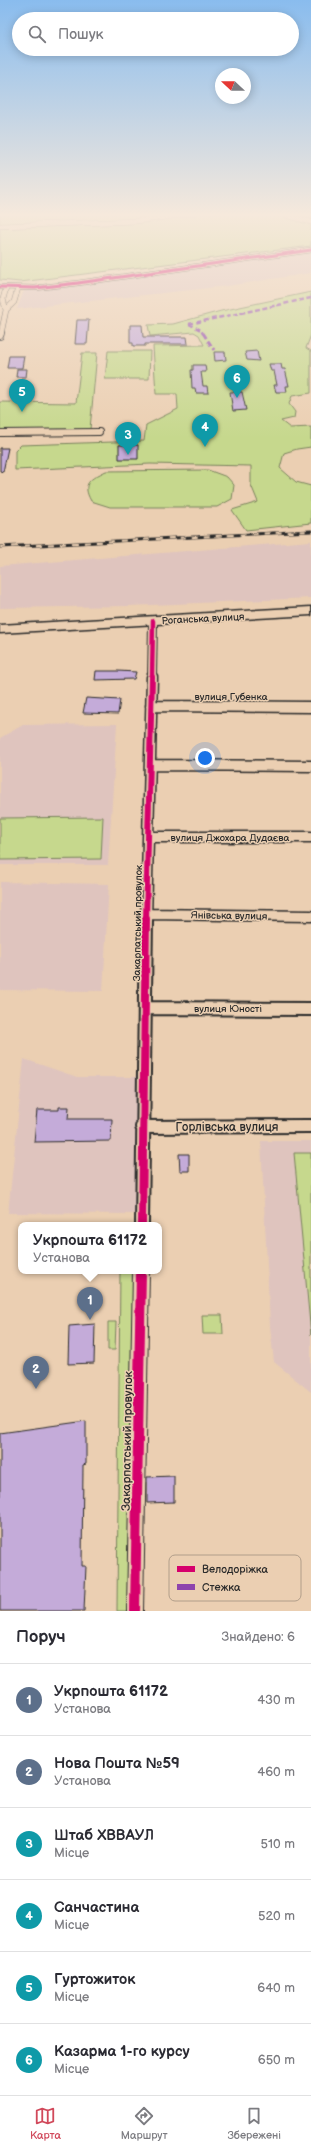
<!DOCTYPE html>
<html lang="uk">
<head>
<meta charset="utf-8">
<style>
  :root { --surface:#fff; --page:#f7f7f7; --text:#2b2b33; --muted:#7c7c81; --line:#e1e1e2; --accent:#d1495b }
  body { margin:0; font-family:"Balsamiq Sans",sans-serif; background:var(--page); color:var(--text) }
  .compass { position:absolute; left:215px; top:68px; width:36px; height:36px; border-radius:50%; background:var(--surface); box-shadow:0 2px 10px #0003; rotate:292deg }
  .you { position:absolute; left:205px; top:758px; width:14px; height:14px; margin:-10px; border:3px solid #fff; border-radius:50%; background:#1a73e8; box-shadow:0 0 0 6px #1a73e833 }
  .badge { display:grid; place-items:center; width:26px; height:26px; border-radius:50%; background:var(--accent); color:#fff; font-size:13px; font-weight:700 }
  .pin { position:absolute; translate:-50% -33px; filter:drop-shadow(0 1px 2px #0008) }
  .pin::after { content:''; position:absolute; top:21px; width:14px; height:12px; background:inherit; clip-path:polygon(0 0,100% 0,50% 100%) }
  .popup { position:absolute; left:18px; top:1222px; width:144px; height:52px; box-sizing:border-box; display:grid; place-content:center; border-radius:8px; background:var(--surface); filter:drop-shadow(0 1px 3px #0005); font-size:13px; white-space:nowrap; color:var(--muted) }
  .popup b { font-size:15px; color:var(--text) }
  .popup::after { content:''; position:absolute; left:50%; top:100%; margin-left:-8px; border:8px solid transparent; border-top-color:var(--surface) }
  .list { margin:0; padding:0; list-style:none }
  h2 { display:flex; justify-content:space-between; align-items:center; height:52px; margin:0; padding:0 16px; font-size:17px }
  h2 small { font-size:13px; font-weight:400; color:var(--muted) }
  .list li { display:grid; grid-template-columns:26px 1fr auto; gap:12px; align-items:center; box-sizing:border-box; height:72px; padding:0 16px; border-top:1px solid var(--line) }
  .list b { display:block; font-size:15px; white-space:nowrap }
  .list p { margin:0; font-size:13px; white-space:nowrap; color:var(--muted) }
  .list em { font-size:13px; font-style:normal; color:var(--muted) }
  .icon { flex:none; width:22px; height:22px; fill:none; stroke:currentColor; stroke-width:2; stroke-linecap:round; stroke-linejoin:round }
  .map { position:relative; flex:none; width:311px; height:1611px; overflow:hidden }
  .search { position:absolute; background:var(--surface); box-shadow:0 2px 10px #0003; left:12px; right:12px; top:12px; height:44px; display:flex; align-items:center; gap:10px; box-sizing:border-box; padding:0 14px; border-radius:22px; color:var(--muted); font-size:15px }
  .sheet { height:484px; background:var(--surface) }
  nav { display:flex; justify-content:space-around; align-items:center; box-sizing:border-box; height:56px; border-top:1px solid var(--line); background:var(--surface); font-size:11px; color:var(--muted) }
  nav a { display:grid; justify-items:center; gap:2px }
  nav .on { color:var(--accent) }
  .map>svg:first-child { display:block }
  .built { fill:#dfc4be }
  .green { fill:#c6d88d; stroke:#78825c }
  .building { fill:#c4abd9; stroke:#2b2b2b }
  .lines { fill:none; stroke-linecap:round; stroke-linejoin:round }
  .minor-far5-casing { stroke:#2b2b2b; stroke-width:6 }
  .minor-far4-casing { stroke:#2b2b2b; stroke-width:8 }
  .minor-far3-casing { stroke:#2b2b2b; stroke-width:10 }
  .minor-far2-casing { stroke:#2b2b2b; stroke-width:13 }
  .minor-far1-casing { stroke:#2b2b2b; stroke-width:16 }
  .minor-casing { stroke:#2b2b2b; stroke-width:18 }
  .secondary-casing { stroke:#2b2b2b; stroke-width:3 }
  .minor-far5 { stroke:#ebcfb2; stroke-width:5 }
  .minor-far4 { stroke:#ebcfb2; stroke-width:6 }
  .minor-far3 { stroke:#ebcfb2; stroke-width:8 }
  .minor-far2 { stroke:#ebcfb2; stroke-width:10 }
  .minor-far1 { stroke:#ebcfb2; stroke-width:12 }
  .minor { stroke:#ebcfb2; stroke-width:16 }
  .secondary { fill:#ebcfb2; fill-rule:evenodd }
  .rail-casing { stroke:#2b2b2b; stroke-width:3 }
  .rail { stroke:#ebcfb2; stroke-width:2; stroke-dasharray:6; stroke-linecap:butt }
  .quiet-far1 { stroke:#8e44ad; stroke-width:2.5; stroke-dasharray:5 2.5; stroke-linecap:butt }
  .quiet { stroke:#8e44ad; stroke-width:3; stroke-dasharray:6 3; stroke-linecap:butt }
  .cycleway-far4-casing { stroke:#ebcfb2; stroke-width:4 }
  .cycleway-far3-casing { stroke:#ebcfb2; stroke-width:6 }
  .cycleway-far2-casing { stroke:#ebcfb2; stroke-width:8 }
  .cycleway-far1-casing { stroke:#ebcfb2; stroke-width:10 }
  .cycleway-casing { stroke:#ebcfb2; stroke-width:12 }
  .cycleway-far4 { stroke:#d6006c; stroke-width:3 }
  .cycleway-far3 { stroke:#d6006c; stroke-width:4.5 }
  .cycleway-far2 { stroke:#d6006c; stroke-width:6 }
  .cycleway-far1 { stroke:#d6006c; stroke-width:8 }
  .cycleway { stroke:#d6006c; stroke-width:10 }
  .labels { text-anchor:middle; stroke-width:3; stroke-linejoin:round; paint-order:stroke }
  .street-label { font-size:10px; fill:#2b2b2b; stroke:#ebcfb2 }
  .near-street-label { font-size:12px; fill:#2b2b2b; stroke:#ebcfb2 }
  .key { fill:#ebcfb2; stroke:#b19e8a; stroke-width:1 }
  .key-label { font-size:11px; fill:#2b2b2b }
</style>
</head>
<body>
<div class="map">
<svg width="311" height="1611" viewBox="0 0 311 1611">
  <rect width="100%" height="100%" fill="#ebcfb2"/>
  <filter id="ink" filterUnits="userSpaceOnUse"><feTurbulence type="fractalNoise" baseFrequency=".025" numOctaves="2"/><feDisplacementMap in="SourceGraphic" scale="8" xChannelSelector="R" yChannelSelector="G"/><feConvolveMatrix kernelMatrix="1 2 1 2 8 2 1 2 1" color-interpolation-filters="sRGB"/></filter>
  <g filter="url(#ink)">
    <!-- built -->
    <path class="built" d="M311 252V273L227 286 17 309 24 291Z
      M311 541V598L129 606 0 608V566Z
      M117 724 108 865H0V738L23 725Z
      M0 882 109 884 103 991 0 990Z
      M24 1059 77 1077H139L137 1214 8 1213Z
      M261 1141H311V1392L274 1362 270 1326Z"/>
    <!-- green -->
    <path class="green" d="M0 213H311V246L20 282 0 280Z
      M311 292V335L306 348 311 351V393L292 396 289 404 295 412 294 418 281 421 290 428 311 427V447L297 449 284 453 280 468 296 482 311 486V523L246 530 232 510 258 502 251 485V466L150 464 15 470V451L21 445 144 441 146 425 178 409 177 394H156L153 346 204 345 199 335 194 332 150 336 148 325 173 324 221 311Z
      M108 351H150L149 379H105Z
      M82 353H97L90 429 0 430V402L76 403Z
      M208 470 227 477 234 485 232 499 217 507H110L91 501C81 483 90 479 106 471Z
      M103 817 101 859 0 860V818Z
      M294 1153H311V1335Z
      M120 1271H141L135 1611H117Z
      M202 1315H222L223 1334H203Z
      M108 1322H116L115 1350H108Z"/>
    <!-- building -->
    <path class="building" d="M77 320H89L87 344H75Z
      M130 325H142L143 337H187L188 344H145V346H133V343H130Z
      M257 351 259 361 247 360 245 352Z
      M214 352H225L226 360 215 361Z
      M9 356H24L22 368H7Z
      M269 364H281L282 369H285L289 386H286L287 392H276L274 385H277L274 371H271Z
      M193 365H205L206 372H201L203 386H207L208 393H196L195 388H192L191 370H193Z
      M17 369H27L26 377H16Z
      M230 392H242L246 410 233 411Z
      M119 445H138V459H119Z
      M0 448H8L3 472 0 471Z
      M96 671H118L136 672 134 679 95 680Z
      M86 698 120 700 118 714 83 713Z
      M59 1107H69L68 1119H112L111 1141 34 1142 37 1110H59Z
      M179 1154H189V1171H180Z
      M95 1324 94 1363 68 1364 69 1326Z
      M86 1421V1464L83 1465 82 1566H86L84 1611H0V1433Z
      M174 1476V1502L147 1503V1477Z"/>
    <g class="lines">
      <defs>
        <path id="minor-far5" d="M279 213 311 222
          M0 226 137 221 194 213
          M0 287 35 288 78 283 311 250
          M6 288 3 299 6 310
          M1 334 6 310 14 302 18 288"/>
        <path id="minor-far4" d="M0 336 1 333
          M0 433 99 432"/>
        <path id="minor-far3" d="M152 678 153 621"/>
        <path id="minor-far2" d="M151 706 311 707
          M150 765 311 766
          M148 837H311
          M147 914 311 916
          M146 920 152 677"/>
        <path id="minor-far1" d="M145 1008 311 1009
          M142 1127 311 1126
          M142 1225 146 919"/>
        <path id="minor" d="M135 1611 141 1271"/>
        <path id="secondary" d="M311 607V615L0 633V625Z"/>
      </defs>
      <!-- minor-far5 casing -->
      <use href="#minor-far5" class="minor-far5-casing"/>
      <!-- minor-far4 casing -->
      <use href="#minor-far4" class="minor-far4-casing"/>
      <!-- minor-far3 casing -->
      <use href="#minor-far3" class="minor-far3-casing"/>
      <!-- minor-far2 casing -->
      <use href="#minor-far2" class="minor-far2-casing"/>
      <!-- minor-far1 casing -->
      <use href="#minor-far1" class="minor-far1-casing"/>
      <!-- minor casing -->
      <use href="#minor" class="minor-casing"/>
      <!-- secondary casing -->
      <use href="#secondary" class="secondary-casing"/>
      <!-- minor-far5 -->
      <use href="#minor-far5" class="minor-far5"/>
      <!-- minor-far4 -->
      <use href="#minor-far4" class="minor-far4"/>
      <!-- minor-far3 -->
      <use href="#minor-far3" class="minor-far3"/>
      <!-- minor-far2 -->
      <use href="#minor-far2" class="minor-far2"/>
      <!-- minor-far1 -->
      <use href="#minor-far1" class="minor-far1"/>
      <!-- minor -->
      <use href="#minor" class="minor"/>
      <!-- secondary -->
      <use href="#secondary" class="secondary"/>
      <defs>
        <path id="rail" d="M0 547 311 531"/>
      </defs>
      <!-- rail casing -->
      <use href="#rail" class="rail-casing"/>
      <!-- rail -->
      <use href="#rail" class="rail"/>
      <!-- quiet-far1 -->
      <path class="quiet-far1" d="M189 324 311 298
        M189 324 201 330 203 334"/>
      <!-- quiet -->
      <path class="quiet" d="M203 333 214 350"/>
      <defs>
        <path id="cycleway-far4" d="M0 287 35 288 78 283 311 250"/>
        <path id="cycleway-far3" d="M152 678 153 621"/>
        <path id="cycleway-far2" d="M146 920 152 677"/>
        <path id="cycleway-far1" d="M142 1225 146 919"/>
        <path id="cycleway" d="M135 1611 141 1271"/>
      </defs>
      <!-- cycleway-far4 casing -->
      <use href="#cycleway-far4" class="cycleway-far4-casing"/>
      <!-- cycleway-far3 casing -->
      <use href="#cycleway-far3" class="cycleway-far3-casing"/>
      <!-- cycleway-far2 casing -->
      <use href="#cycleway-far2" class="cycleway-far2-casing"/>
      <!-- cycleway-far1 casing -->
      <use href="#cycleway-far1" class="cycleway-far1-casing"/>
      <!-- cycleway casing -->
      <use href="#cycleway" class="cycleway-casing"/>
      <!-- cycleway-far4 -->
      <use href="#cycleway-far4" class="cycleway-far4"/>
      <!-- cycleway-far3 -->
      <use href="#cycleway-far3" class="cycleway-far3"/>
      <!-- cycleway-far2 -->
      <use href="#cycleway-far2" class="cycleway-far2"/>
      <!-- cycleway-far1 -->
      <use href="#cycleway-far1" class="cycleway-far1"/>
      <!-- cycleway -->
      <use href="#cycleway" class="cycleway"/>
    </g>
  </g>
  <!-- sky -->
  <linearGradient id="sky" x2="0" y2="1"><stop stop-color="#89bcee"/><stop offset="0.49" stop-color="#f6e9dc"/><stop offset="1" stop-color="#f6e9dc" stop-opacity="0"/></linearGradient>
  <rect width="311" height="438" fill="url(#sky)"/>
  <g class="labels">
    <!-- street labels -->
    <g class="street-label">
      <text transform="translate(203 618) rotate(-3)" y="4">Роганська вулиця</text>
      <text x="231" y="700">вулиця Губенка</text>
      <text x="230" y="841">вулиця Джохара Дудаєва</text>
      <text transform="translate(229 915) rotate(1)" y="4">Янівська вулиця</text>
      <text transform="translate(137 923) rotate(-89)" y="4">Закарпатський провулок</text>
      <text x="228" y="1012">вулиця Юності</text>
    </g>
    <!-- near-street labels -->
    <g class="near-street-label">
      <text x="227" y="1131">Горлівська вулиця</text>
      <text transform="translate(127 1441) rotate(-89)" y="4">Закарпатський провулок</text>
    </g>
  </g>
  <!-- legend -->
  <rect x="169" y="1555" width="132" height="46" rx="6" class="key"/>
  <rect x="177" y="1566" width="18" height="6" fill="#d6006c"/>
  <rect x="177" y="1584" width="18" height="6" fill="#8e44ad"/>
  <g class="key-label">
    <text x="202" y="1573">Велодоріжка</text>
    <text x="202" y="1591">Стежка</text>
  </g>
</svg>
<svg class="compass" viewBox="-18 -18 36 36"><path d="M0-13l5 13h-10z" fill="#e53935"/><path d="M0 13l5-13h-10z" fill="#7c7c81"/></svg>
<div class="you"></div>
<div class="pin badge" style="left:90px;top:1320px;background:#5c6f8a">1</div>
<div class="popup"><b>Укрпошта 61172</b>Установа</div>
<div class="pin badge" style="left:36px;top:1389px;background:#5c6f8a">2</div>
<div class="pin badge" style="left:128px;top:455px;background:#0f9aa8">3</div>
<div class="pin badge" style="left:205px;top:447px;background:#0f9aa8">4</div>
<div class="pin badge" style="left:22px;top:412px;background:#0f9aa8">5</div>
<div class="pin badge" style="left:237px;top:398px;background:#0f9aa8">6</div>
<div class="search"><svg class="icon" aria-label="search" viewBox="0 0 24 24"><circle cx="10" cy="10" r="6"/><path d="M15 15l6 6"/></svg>Пошук</div>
</div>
<section class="sheet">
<h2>Поруч<small>Знайдено: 6</small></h2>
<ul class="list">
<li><span class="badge" style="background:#5c6f8a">1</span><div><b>Укрпошта 61172</b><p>Установа</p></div><em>430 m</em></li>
<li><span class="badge" style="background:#5c6f8a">2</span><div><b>Нова Пошта №59</b><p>Установа</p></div><em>460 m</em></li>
<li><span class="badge" style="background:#0f9aa8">3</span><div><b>Штаб ХВВАУЛ</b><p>Місце</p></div><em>510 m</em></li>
<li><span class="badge" style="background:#0f9aa8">4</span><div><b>Санчастина</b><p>Місце</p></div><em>520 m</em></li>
<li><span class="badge" style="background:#0f9aa8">5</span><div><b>Гуртожиток</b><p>Місце</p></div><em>640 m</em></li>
<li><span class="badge" style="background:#0f9aa8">6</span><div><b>Казарма 1-го курсу</b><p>Місце</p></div><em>650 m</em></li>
</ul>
</section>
<nav>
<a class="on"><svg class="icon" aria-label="map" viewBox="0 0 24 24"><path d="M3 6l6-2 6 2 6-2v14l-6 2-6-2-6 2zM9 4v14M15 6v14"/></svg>Карта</a>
<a><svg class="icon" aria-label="directions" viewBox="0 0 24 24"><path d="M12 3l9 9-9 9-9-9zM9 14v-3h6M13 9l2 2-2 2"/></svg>Маршрут</a>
<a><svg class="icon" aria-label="saved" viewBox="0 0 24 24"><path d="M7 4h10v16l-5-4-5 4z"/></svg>Збережені</a>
</nav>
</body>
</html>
